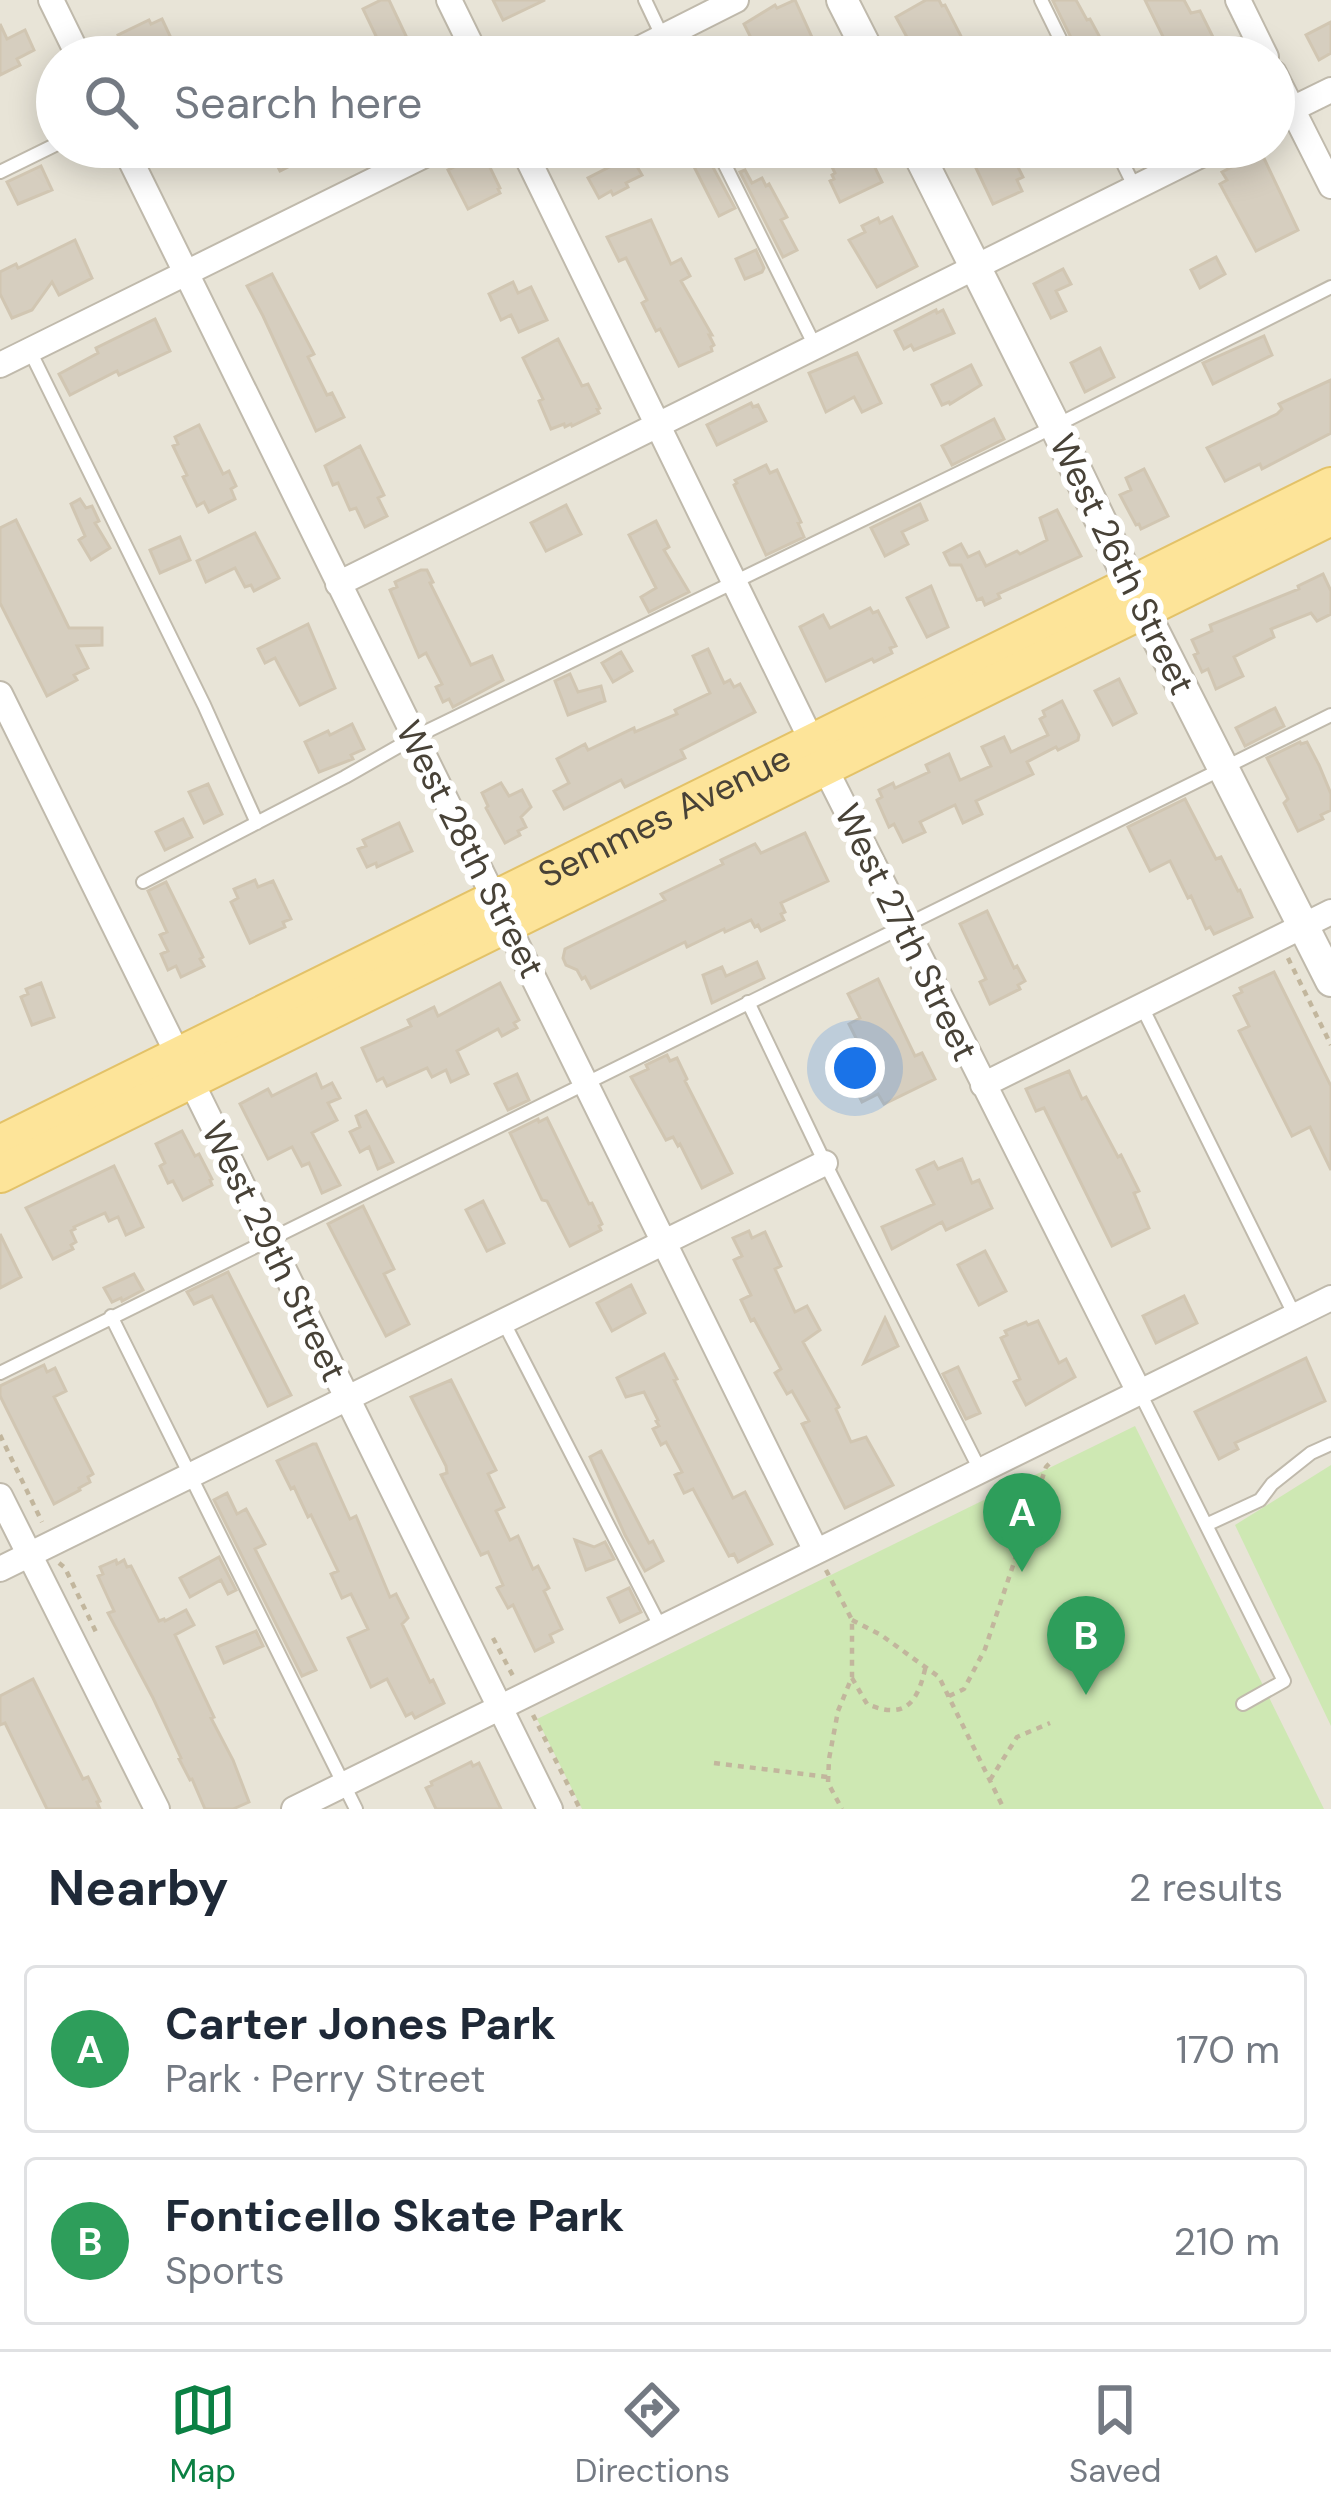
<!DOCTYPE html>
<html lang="en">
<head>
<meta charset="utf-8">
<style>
  :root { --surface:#fff; --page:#f6f6f7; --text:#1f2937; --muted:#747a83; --line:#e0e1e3; --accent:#0b8043 }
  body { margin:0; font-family:"DM Sans",sans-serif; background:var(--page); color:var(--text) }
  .you { position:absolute; left:855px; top:1068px; width:42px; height:42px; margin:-30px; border:9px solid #fff; border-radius:50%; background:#1a73e8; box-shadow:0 0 0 18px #1a73e833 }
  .badge { display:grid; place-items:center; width:78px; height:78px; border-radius:50%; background:var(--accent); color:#fff; font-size:39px; font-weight:700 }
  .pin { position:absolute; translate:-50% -99px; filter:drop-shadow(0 3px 6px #0008) }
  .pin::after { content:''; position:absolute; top:63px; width:42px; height:36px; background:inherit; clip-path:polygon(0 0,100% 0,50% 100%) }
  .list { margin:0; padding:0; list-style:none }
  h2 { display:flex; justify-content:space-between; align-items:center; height:156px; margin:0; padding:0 48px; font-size:51px }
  h2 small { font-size:39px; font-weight:400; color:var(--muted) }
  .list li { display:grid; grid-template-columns:78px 1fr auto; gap:36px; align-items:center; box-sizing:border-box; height:168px; margin:0 24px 24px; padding:0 24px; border:3px solid var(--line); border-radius:12px }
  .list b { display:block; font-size:45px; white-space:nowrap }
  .list p { margin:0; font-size:39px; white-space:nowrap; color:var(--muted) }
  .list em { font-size:39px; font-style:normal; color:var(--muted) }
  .icon { flex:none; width:66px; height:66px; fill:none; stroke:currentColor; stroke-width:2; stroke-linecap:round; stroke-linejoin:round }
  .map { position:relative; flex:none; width:1331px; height:1809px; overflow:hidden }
  .search { position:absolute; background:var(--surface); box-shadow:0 6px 30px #0003; left:36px; right:36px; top:36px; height:132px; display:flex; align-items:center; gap:30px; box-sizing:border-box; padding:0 42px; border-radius:66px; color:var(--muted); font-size:45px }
  .sheet { height:540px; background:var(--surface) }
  nav { display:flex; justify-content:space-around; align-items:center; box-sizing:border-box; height:168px; border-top:3px solid var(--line); background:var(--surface); font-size:33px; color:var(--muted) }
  nav a { display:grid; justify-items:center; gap:6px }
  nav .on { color:var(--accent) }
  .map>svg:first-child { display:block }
  .residential { fill:#e8e4d7; fill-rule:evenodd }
  .green { fill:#cee8b3 }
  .building { fill:#d6cebf; stroke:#d1c6b2; stroke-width:3 }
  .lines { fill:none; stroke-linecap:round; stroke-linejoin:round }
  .service-casing { stroke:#c0baac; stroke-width:16 }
  .minor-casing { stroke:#c0baac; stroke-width:28 }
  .tertiary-casing { stroke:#c0baac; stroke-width:34 }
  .primary-casing { stroke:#e3c268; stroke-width:40 }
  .path { stroke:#c2b69d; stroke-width:4.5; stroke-dasharray:6 6; stroke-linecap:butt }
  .service { stroke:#fff; stroke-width:12 }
  .minor { stroke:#fff; stroke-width:24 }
  .tertiary { stroke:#fff; stroke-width:30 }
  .primary { stroke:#fde499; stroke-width:36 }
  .labels { text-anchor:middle; stroke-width:12; stroke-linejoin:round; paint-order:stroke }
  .street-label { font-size:36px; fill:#484237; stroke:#fff }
</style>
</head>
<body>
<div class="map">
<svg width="1331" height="1809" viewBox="0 0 1331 1809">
  <rect width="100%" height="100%" fill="#f4f1e9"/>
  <!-- residential -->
  <path class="residential" d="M0 0H1331V1809H0ZM57 57H1274V147H57Z"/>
  <!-- green -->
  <path class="green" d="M1135 1426 1324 1809H582L537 1719Z
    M1331 1465V1726L1235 1525Z"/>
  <!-- building -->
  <path class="building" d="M381 0H389L416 57H386L363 9Z
    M493 0H545L503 20Z
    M795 0 821 57H766L759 44 755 46 744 24 775 5 777 8Z
    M926 0H939L942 6 945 5 964 42 933 57H921L913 39 909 41 896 17Z
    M1056 0H1076L1087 20 1090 19 1103 43 1079 54 1053 1Z
    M1145 0H1184L1191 13 1200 11 1213 37 1206 43 1209 49 1193 57H1173Z
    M162 19 171 38 160 43 166 57H128L118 35 149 20 151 24Z
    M1331 22V53L1319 60 1306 35Z
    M0 24 7 39 25 30 34 50 17 59 20 65 0 75Z
    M268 147H328L280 171Z
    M684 147H702L735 208 719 216Z
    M822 147H865L882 182 840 202 830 181 834 179 832 175 835 173Z
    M966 147H1008L1023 177 1017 180 1022 191 993 204Z
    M1261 152 1298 230 1256 251 1220 184 1227 180 1222 172Z
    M483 153 500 188 498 189 500 193 468 209 448 170Z
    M631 156 642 175 626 183 628 187 613 195 611 191 599 198 588 178Z
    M41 166 52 190 18 204 7 182Z
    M745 170 752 183 762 178 766 186 769 184 787 217 781 220 797 250 783 257 740 172Z
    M892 217 917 266 877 287 849 240 865 232 862 226 878 218 880 223Z
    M651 220 671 264 681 259 690 276 681 281 712 335H709L714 345 711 347 712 351 679 366 660 329 656 331 642 303 647 300 626 258 619 261 607 237Z
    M75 240 92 278 59 295 52 282 32 310 12 318 0 294V272L16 264 18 268Z
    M756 250 764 268 762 272 745 279 736 259Z
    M1216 257 1225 274 1200 288 1191 270Z
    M1063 269 1071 284 1056 291 1066 311 1051 318 1034 284Z
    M272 274 314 354 308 357 327 395 332 393 344 417 316 431 263 316 247 286Z
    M513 282 518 293 531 287 547 320 519 332 511 315 501 320 489 294Z
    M936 310 937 313 943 310 954 333 914 350 911 345 904 349 895 331Z
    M155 319 170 351 119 375 117 371 70 395 59 374 98 353 96 348Z
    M1264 336 1272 355 1213 384 1203 363Z
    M558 339 582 386 588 384 600 408 597 409 599 413 572 426 571 424 565 427 564 424 551 429 539 401 543 399 523 358Z
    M1100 348 1114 377 1085 392 1071 363Z
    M857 353 881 403 862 412 854 397 826 412 809 373Z
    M971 365 981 385 950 404 949 402 942 405 932 385Z
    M1331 380V433L1262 469 1260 464 1225 481 1207 448 1277 414 1282 409 1279 404Z
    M751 403 753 407 758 405 766 421 717 445 707 425Z
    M994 419 1004 439 952 465 942 446Z
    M199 425 223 474 229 471 236 486 231 489 235 499 209 512 204 502 197 506 183 477 187 475 173 446 178 444 175 437Z
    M360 446 384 495 378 498 387 516 365 527 356 508 350 510 338 483 333 485 325 466Z
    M766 465 770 473 777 470 801 522 798 523 804 537 766 555 734 485 737 483 735 480Z
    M1144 469 1168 516 1141 529 1139 524 1136 525 1120 495 1131 490 1126 478Z
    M80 499 86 508 92 506 99 521 95 523 110 548 91 560 79 540 85 536 71 504Z
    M920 504 927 520 902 532 908 544 885 556 871 528Z
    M566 505 581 534 546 551 531 523Z
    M1057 510 1081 556 998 594 1000 598 985 605 982 598 977 600 961 565H950L944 553 961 544 968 557 979 552 986 566 1017 551 1020 554 1047 540 1040 518Z
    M16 520 69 628H102V645L77 646 88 668 74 675 77 680 47 696 0 603V528Z
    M656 521 669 547 664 550 689 592 649 612 641 597 656 588 629 535Z
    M255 533 279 578 254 591 251 585 245 587 235 568 206 582 197 561Z
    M180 537 190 560 160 573 150 550Z
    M421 570H427L433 582 430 583 471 665 492 656 503 680 453 707 449 699 443 702 436 687 442 684 426 653 419 657 390 590 397 587 395 582Z
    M1323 574 1331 591V614L1317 621 1311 613 1271 629 1274 637 1234 657 1243 676 1216 689 1208 669 1202 672 1194 655 1198 653 1192 640 1212 631 1210 625 1299 589 1298 586Z
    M931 586 948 627 927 637 907 598Z
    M870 608 873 613 878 611 896 646 890 648 892 653 874 662 872 659 826 681 800 627 823 615 830 628Z
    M308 624 335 688 300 705 275 658 265 663 258 649Z
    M708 649 724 683 730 680 734 687 740 684 755 712 681 750 685 758 625 787 621 780 564 809 554 791 569 783 557 759 585 744 588 750 634 728 635 732 677 714 675 710 710 693 693 656Z
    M621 652 632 671 613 682 602 663Z
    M570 674 578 692 601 686 605 701 568 715 555 681Z
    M1119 679 1136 713 1113 725 1095 691Z
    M1062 701 1079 735 1078 740 1058 750 1056 747 1027 762 1033 774 976 801 982 814 963 823 955 805 920 822 925 832 903 842 894 824 889 827 877 800 882 797 879 790 893 783 895 788 929 772 926 765 949 754 960 780 991 766 982 747 1004 737 1011 752 1048 735 1040 719 1045 716 1043 711Z
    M1275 708 1284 726 1245 746 1236 728Z
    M352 724 364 749 351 755 353 759 319 772 305 742 328 731 330 735Z
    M1300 742 1301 744 1307 742 1319 765 1331 794V810L1321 815 1323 819 1298 831 1284 803 1288 799 1267 758Z
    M501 783 509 796 522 790 531 807 521 817 526 827 518 831 520 835 505 843 486 808 488 806 482 793Z
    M208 784 222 814 204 823 189 792Z
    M1185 799 1216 859 1221 857 1238 891 1240 890 1252 917 1214 934 1210 927 1206 929 1191 896 1188 898 1170 861 1150 871 1128 827Z
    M183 819 192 837 165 850 156 832Z
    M399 823 412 851 377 867 376 863 367 867 358 849 366 846 363 840Z
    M805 833 828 881 781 903 785 912 781 914 784 920 761 931 758 925 755 927 751 920 725 932 724 929 687 947 685 942 591 988 585 977 582 979 577 970 566 965 563 958 565 949 665 900 661 894 723 864 721 860 755 844 761 853Z
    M255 880 258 887 273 881 291 919 283 922 285 927 250 943 231 902 238 898 234 889Z
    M166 882 203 957 200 959 204 966 181 977 176 966 168 970 161 954 168 951 160 935 167 932 148 891Z
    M987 911 1014 968 1017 966 1025 981 1018 985 1020 989 990 1004 980 982 986 979 960 924Z
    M757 962 764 978 712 1003 703 975 722 967 726 976Z
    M1274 972 1331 1086V1170L1310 1127 1292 1136 1239 1031 1249 1026 1234 996 1242 992 1240 988Z
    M878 979 915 1056 922 1053 935 1079 884 1104 878 1094 862 1102 852 1082 866 1075 850 1041 856 1038 849 1024 860 1018 848 994Z
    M41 983 54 1017 32 1025 21 997 28 994 26 989Z
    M500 983 519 1020 514 1023 517 1028 502 1036 498 1029 457 1051 468 1074 451 1082 446 1070 432 1077 427 1068 387 1086 383 1078 377 1081 362 1048 411 1026 408 1020 434 1007 438 1016Z
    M667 1055 670 1061 677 1058 687 1079 685 1081 732 1173 702 1188 680 1144 678 1146 673 1137 666 1140 631 1077 648 1069 646 1065Z
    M1069 1071 1082 1099 1086 1097 1118 1157 1121 1155 1139 1191 1134 1193 1149 1228 1112 1246 1044 1108 1036 1111 1026 1089Z
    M316 1074 322 1088 332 1083 340 1098 328 1103 337 1120 312 1133 340 1185 322 1193 309 1163 302 1166 292 1147 268 1159 240 1104 268 1089 272 1096Z
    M517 1074 529 1100 508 1110 495 1084Z
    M366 1111 393 1162 378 1169 369 1147 360 1152 350 1132 360 1127 356 1116Z
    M547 1118 589 1204 592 1203 602 1224 599 1226 601 1230 570 1246 547 1201 542 1200 510 1133 538 1119 539 1122Z
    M182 1131 195 1156 199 1154 212 1179 210 1180 212 1185 183 1200 173 1181 168 1183 160 1166 165 1163 156 1144Z
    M962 1159 972 1183 979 1180 992 1208 946 1230 942 1222 892 1249 882 1227 934 1204 917 1170 934 1162 938 1169Z
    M114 1166 143 1227 126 1235 118 1217 109 1221 105 1213 74 1227 75 1229 71 1231 76 1242 71 1245 73 1249 53 1259 26 1208Z
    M483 1201 504 1243 487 1251 466 1210Z
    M363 1206 394 1269 384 1274 409 1324 386 1336 328 1224Z
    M749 1231 752 1238 765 1232 781 1266 775 1269 795 1312 807 1306 820 1330 803 1342 839 1407 836 1409 851 1442 866 1437 893 1485 845 1508 802 1424 809 1421 792 1391 787 1394 775 1373 781 1369 754 1319 751 1321 741 1300 751 1295 734 1260 742 1256 733 1238Z
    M0 1234 21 1277 0 1288Z
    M985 1251 1006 1291 979 1305 958 1265Z
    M228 1272 291 1395 268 1406 212 1296 194 1304 187 1292Z
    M134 1274 143 1290 122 1301 121 1298 112 1302 104 1288Z
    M631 1285 645 1313 612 1331 597 1303Z
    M1184 1296 1197 1323 1156 1343 1143 1316Z
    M885 1318 898 1346 864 1363Z
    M1038 1321 1059 1363 1066 1359 1075 1377 1026 1405 1014 1382 1020 1379 1001 1338 1007 1335 1005 1331 1026 1322 1028 1325Z
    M664 1354 677 1379 674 1380 733 1498 745 1492 772 1544 738 1562 734 1554 729 1556 693 1489 684 1493 675 1475 682 1472 666 1442 661 1445 653 1429 659 1426 656 1421 658 1420 644 1392 626 1397 617 1378Z
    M1306 1358 1325 1401 1235 1443 1238 1449 1219 1459 1195 1412Z
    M44 1365 47 1372 55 1368 66 1391 54 1397 93 1474 88 1477 90 1482 79 1488 80 1490 54 1504 0 1396V1386Z
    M958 1367 980 1413 966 1419 943 1374Z
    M451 1380 496 1470 488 1474 504 1507 496 1511 510 1540 518 1536 533 1569 538 1566 549 1588 544 1591 562 1629 550 1635 553 1642 535 1651 513 1605 508 1608 497 1588 503 1585 488 1552 481 1555 441 1475 447 1473 446 1466 411 1397Z
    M313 1444H316L350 1519 356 1516 390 1597 396 1594 408 1618 402 1624 430 1682 433 1680 444 1703 415 1718 412 1713 406 1716 387 1679 371 1687 348 1638 368 1629 351 1594 342 1598 331 1574 338 1571 311 1515 308 1517 294 1487 291 1489 277 1461Z
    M601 1451 649 1543 653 1541 663 1561 645 1571 625 1535 590 1457Z
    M227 1493 237 1514 246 1509 265 1544 255 1549 316 1670 302 1676 214 1500Z
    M575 1540 594 1547 605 1542 614 1559 586 1570Z
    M219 1557 236 1590 228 1594 221 1580 190 1597 180 1578Z
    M116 1560 117 1564 124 1560 127 1567 131 1566 159 1621 164 1619 165 1621 186 1610 194 1625 175 1635 214 1717 211 1718 233 1760 249 1802 233 1809H205L192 1779 190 1780 179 1759 181 1758 153 1698 108 1613 114 1611 98 1576 103 1574 100 1567Z
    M629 1588 641 1612 620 1622 608 1598Z
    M256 1631 263 1646 224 1663 217 1647Z
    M33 1679 83 1779 88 1777 100 1801 97 1802 100 1809H47L5 1723 0 1725V1696Z
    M471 1762 473 1766 479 1763 501 1809H436L426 1788 432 1785 431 1782Z"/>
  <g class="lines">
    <defs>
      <path id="service" d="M645 0 672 57
        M1041 0 1069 57
        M716 147 815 346
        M1115 147 1135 188
        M0 172 57 144
        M30 351 204 705 257 823
        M143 882 345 777 415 737 1033 437 1331 287
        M748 1002 825 1163 980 1470
        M1142 1007 1295 1316
        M111 1316 356 1809
        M503 1321 661 1628
        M0 1373 1331 715
        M1140 1393 1284 1681 1243 1704
        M1206 1525 1260 1500 1272 1484 1311 1453 1331 1444"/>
      <path id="minor" d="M51 0 79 57
        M449 0 477 57
        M1238 0 1266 57
        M623 57 736 0
        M1274 73 1331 186
        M1274 118 1331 90
        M124 147 816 1551
        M522 147 824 766 1139 1392
        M0 365 441 147
        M338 584 1217 147
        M0 694 550 1809
        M983 1085 1331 912
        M0 1496 157 1809
        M0 1569 825 1163
        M294 1809 1331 1298"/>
      <path id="tertiary" d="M842 0 871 57
        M915 147 1055 426 1131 584
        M1143 610 1331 981"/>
      <g id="primary">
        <path id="s1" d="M0 1144 1331 486"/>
        <path d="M0 1174 1331 517"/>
      </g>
    </defs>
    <!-- service casing -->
    <use href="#service" class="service-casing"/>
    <!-- minor casing -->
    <use href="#minor" class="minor-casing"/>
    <!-- tertiary casing -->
    <use href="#tertiary" class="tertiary-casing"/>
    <!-- primary casing -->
    <use href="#primary" class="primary-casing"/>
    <!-- path -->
    <path class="path" d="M1288 958 1331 1045
      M0 1435 42 1522
      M59 1563 65 1568 96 1632
      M826 1570 852 1620V1677L838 1711 829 1759 828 1783 842 1809
      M852 1620 881 1635 939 1677 1004 1809
      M493 1638 513 1676
      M852 1678 867 1704C907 1721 918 1701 926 1665
      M949 1696 964 1689 985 1649 1046 1467 1052 1461
      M533 1715 580 1809
      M714 1763 828 1777
      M990 1780 1017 1737 1050 1723"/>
    <!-- service -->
    <use href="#service" class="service"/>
    <!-- minor -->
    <use href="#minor" class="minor"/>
    <!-- tertiary -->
    <use href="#tertiary" class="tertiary"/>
    <!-- primary -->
    <use href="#primary" class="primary"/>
  </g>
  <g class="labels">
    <!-- street labels -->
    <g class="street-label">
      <text transform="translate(1123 564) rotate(64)" y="13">West 26th Street</text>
      <text dy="13" stroke="none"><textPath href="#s1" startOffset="741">Semmes Avenue</textPath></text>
      <text transform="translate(471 849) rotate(63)" y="13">West 28th Street</text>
      <text transform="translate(907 932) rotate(64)" y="13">West 27th Street</text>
      <text transform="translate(275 1251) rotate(64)" y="13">West 29th Street</text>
    </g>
  </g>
</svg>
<div class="you"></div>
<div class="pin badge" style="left:1022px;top:1572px;background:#2e9e5b">A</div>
<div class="pin badge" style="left:1086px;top:1695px;background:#2e9e5b">B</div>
<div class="search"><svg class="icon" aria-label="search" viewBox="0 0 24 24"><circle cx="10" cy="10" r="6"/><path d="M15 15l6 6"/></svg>Search here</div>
</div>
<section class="sheet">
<h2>Nearby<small>2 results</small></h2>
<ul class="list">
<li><span class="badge" style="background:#2e9e5b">A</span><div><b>Carter Jones Park</b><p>Park · Perry Street</p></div><em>170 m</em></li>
<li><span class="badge" style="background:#2e9e5b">B</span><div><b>Fonticello Skate Park</b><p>Sports</p></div><em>210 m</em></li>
</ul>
</section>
<nav>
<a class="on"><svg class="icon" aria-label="map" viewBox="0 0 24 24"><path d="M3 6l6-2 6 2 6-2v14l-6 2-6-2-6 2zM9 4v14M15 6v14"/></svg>Map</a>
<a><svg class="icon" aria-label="directions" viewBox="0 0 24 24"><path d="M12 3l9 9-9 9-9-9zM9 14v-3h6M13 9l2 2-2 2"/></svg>Directions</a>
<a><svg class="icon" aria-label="saved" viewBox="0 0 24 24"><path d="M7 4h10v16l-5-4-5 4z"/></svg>Saved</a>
</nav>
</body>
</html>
